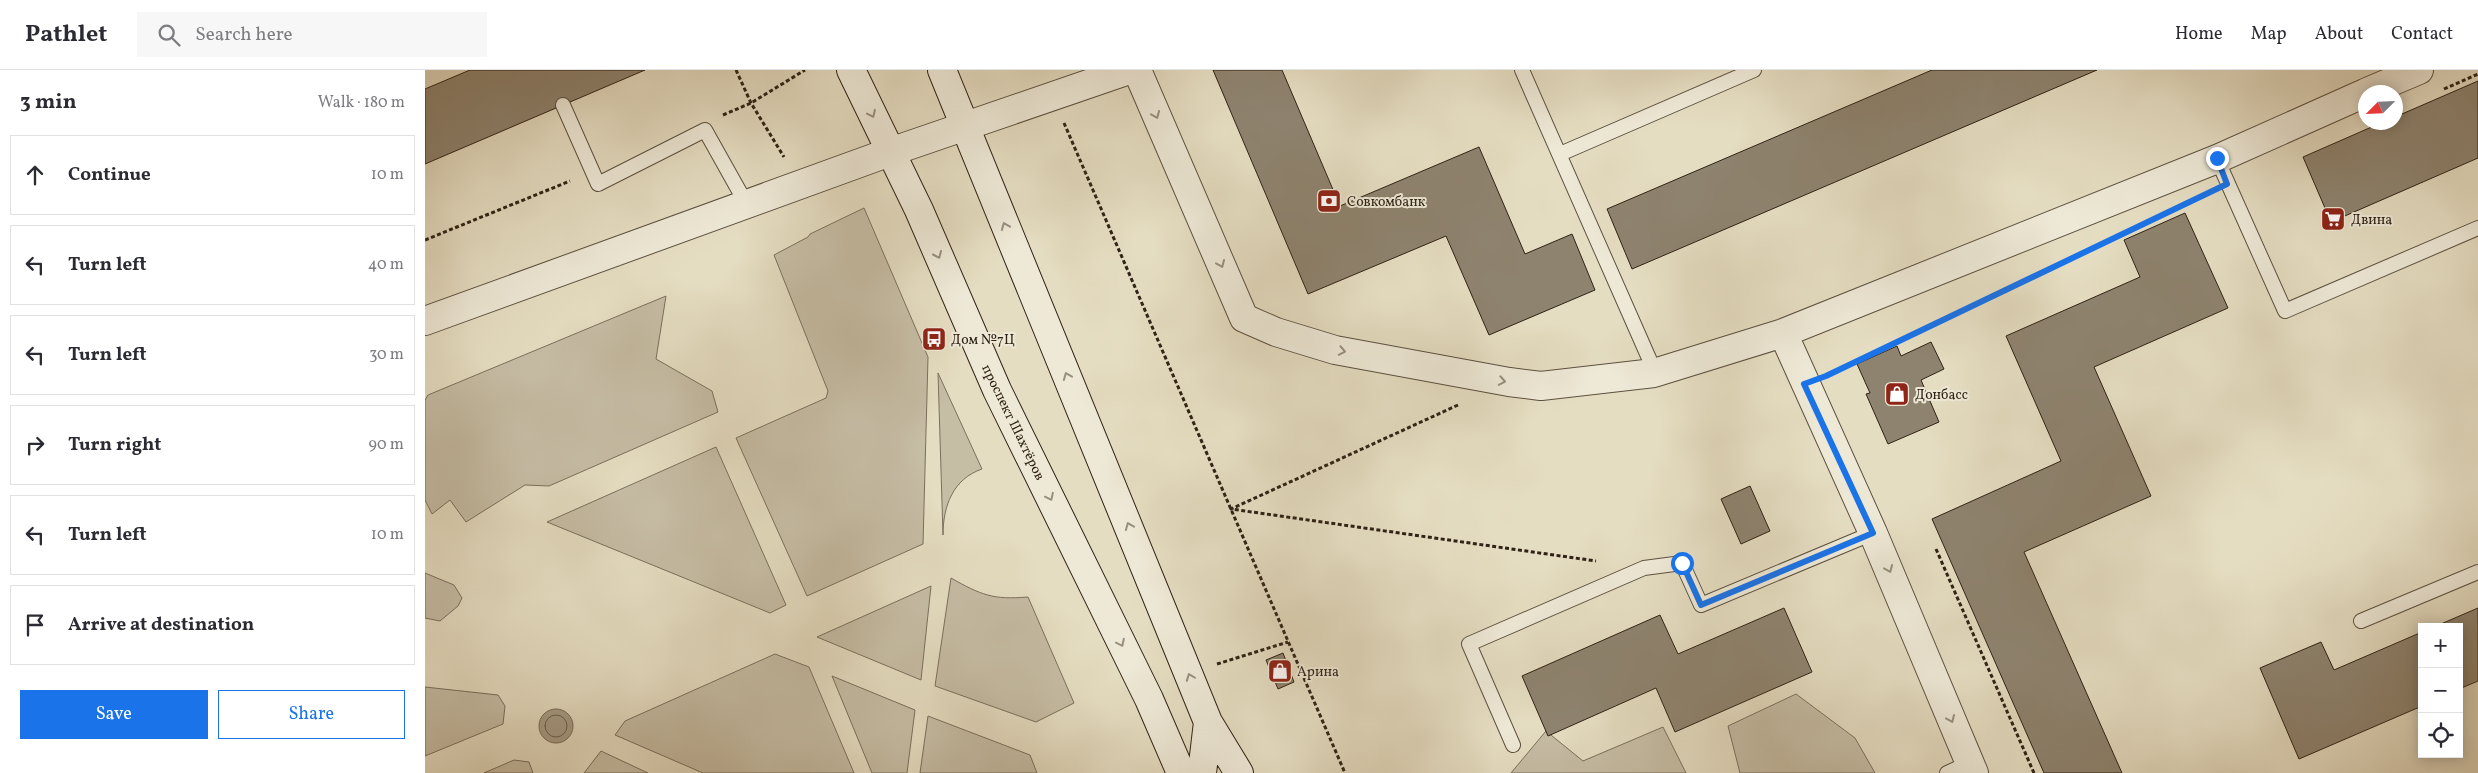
<!DOCTYPE html>
<html lang="en">
<head>
<meta charset="utf-8">
<style>
  :root { --surface:#fff; --page:#f7f7f7; --text:#2b2b33; --muted:#7c7c81; --line:#e1e1e2; --accent:#1a73e8 }
  body { margin:0; font-family:Vollkorn,serif; background:var(--page); color:var(--text) }
  .controls { position:absolute; right:15px; bottom:15px; display:grid; overflow:hidden; border-radius:0px; box-shadow:0 2px 12px #0003 }
  .controls button { width:45px; height:45px; display:grid; place-items:center; padding:0; border:0; border-bottom:1px solid var(--line); background:var(--surface); color:var(--text); font:25px sans-serif }
  .compass { position:absolute; left:1933px; top:15px; width:45px; height:45px; border-radius:50%; background:var(--surface); box-shadow:0 2px 12px #0003; rotate:246deg }
  .stop { position:absolute; width:15px; height:15px; margin:-11px; border:4px solid #1a73e8; border-radius:50%; background:#fff }
  .stop.end { background:#1a73e8; border-color:#fff; box-shadow:0 1px 5px #0008 }
  .list { margin:0; padding:0; list-style:none }
  h2 { display:flex; justify-content:space-between; align-items:center; height:65px; margin:0; padding:0 20px; font-size:21px }
  h2 small { font-size:16px; font-weight:400; color:var(--muted) }
  .list li { display:grid; grid-template-columns:32px 1fr auto; gap:15px; align-items:center; box-sizing:border-box; height:80px; margin:0 10px 10px; padding:0 10px; border:1px solid var(--line); border-radius:0px }
  .list b { display:block; font-size:19px; white-space:nowrap }
  .list em { font-size:16px; font-style:normal; color:var(--muted) }
  .actions { display:flex; gap:10px; padding:15px 20px }
  .actions a { flex:1; padding:11px 0; border:1px solid var(--accent); border-radius:0px; text-align:center; font-size:18px; color:var(--accent) }
  .actions .main { background:var(--accent); color:#fff }
  .icon { flex:none; width:28px; height:28px; fill:none; stroke:currentColor; stroke-width:2; stroke-linecap:round; stroke-linejoin:round }
  .map { position:relative; flex:none; width:2053px; height:703px; overflow:hidden }
  header { display:flex; align-items:center; gap:30px; box-sizing:border-box; height:70px; padding:0 25px; background:var(--surface); border-bottom:1px solid var(--line) }
  header strong { font-size:24px }
  nav { display:flex; gap:28px; margin-inline-start:auto; font-size:18px }
  .search { width:350px; height:45px; background:var(--page); display:flex; align-items:center; gap:12px; box-sizing:border-box; padding:0 18px; border-radius:0px; color:var(--muted); font-size:19px }
  main { display:flex }
  aside { flex:1; background:var(--surface) }
  .map>svg:first-child { display:block }
  .green { fill:#c6bda5; stroke:#7a705d }
  .water { fill:#a79d87; stroke:#776c59 }
  .lines { fill:none; stroke-linecap:round; stroke-linejoin:round }
  .shore { stroke:#6b604e; stroke-width:1 }
  .building { fill:#8e836f; stroke:#2f2215 }
  .lane-casing { stroke:#5c5140; stroke-width:16 }
  .street-casing { stroke:#5c5140; stroke-width:30 }
  .secondary-casing { stroke:#2f2215; stroke-width:30 }
  .path { stroke:#2f2215; stroke-width:3; stroke-dasharray:4 2.5; stroke-linecap:butt }
  .lane { stroke:#eee9d7; stroke-width:14 }
  .street { stroke:#eee9d7; stroke-width:28 }
  .secondary { stroke:#eee9d7; stroke-width:28 }
  .oneway { stroke:#988f80 }
  .route { stroke:#1a73e8; stroke-width:6 }
  .labels { text-anchor:middle; stroke-width:4; stroke-linejoin:round; paint-order:stroke }
  .poi-label { font-size:14px; fill:#2f2215; stroke:#eee9d7; text-anchor:start }
  .street-label { font-size:14px; fill:#2f2215; stroke:#eee9d7 }
</style>
</head>
<body>
<header>
<strong>Pathlet</strong>
<div class="search"><svg class="icon" aria-label="search" viewBox="0 0 24 24"><circle cx="10" cy="10" r="6"/><path d="M15 15l6 6"/></svg>Search here</div>
<nav><a>Home</a><a>Map</a><a>About</a><a>Contact</a></nav>
</header>
<main>
<aside>
<h2>3 min<small>Walk · 180 m</small></h2>
<ul class="list">
<li><svg class="icon" aria-label="ahead" viewBox="0 0 24 24"><path d="M12 20V5M6 11l6-6 6 6"/></svg><div><b>Continue</b></div><em>10 m</em></li>
<li><svg class="icon" aria-label="left" viewBox="0 0 24 24"><path d="M17 20v-9H6M10 6l-5 5 5 5"/></svg><div><b>Turn left</b></div><em>40 m</em></li>
<li><svg class="icon" aria-label="left" viewBox="0 0 24 24"><path d="M17 20v-9H6M10 6l-5 5 5 5"/></svg><div><b>Turn left</b></div><em>30 m</em></li>
<li><svg class="icon" aria-label="right" viewBox="0 0 24 24"><path d="M7 20v-9h11M14 6l5 5-5 5"/></svg><div><b>Turn right</b></div><em>90 m</em></li>
<li><svg class="icon" aria-label="left" viewBox="0 0 24 24"><path d="M17 20v-9H6M10 6l-5 5 5 5"/></svg><div><b>Turn left</b></div><em>10 m</em></li>
<li><svg class="icon" aria-label="arrive" viewBox="0 0 24 24"><path d="M6 21V4h12l-3 4 3 4H6"/></svg><div><b>Arrive at destination</b></div></li>
</ul>
<div class="actions"><a class="main">Save</a><a>Share</a></div>
</aside>
<div class="map">
<svg width="2053" height="703" viewBox="0 0 2053 703">
  <rect width="100%" height="100%" fill="#e5ddc2"/>
  <filter id="stains"><feTurbulence type="fractalNoise" baseFrequency=".004" numOctaves="4"/><feColorMatrix values="0 0 0 0 .2 0 0 0 0 .09 0 0 0 0 .02 0 0 0 .5 -.17"/></filter>
  <radialGradient id="worn" r=".72"><stop offset=".6" stop-color="#630" stop-opacity="0"/><stop offset="1" stop-color="#630" stop-opacity=".3"/></radialGradient>
  <!-- green -->
  <path class="green" d="M439 138 503 287 498 474 382 526 311 368 401 328 403 321 349 185 383 167 385 164Z
    M241 226 231 289 287 321 293 342 124 416 100 415 41 452 25 430 7 444 0 430V330L3 325Z
    M513 303 557 399C528 409 518 436 518 465Z
    M291 377 361 535 345 543 122 452Z
    M0 503 29 515 37 528 33 536 15 551 0 548Z
    M526 508C556 525 568 530 603 527L649 633 611 652 510 616Z
    M506 516 496 610 392 567Z
    M350 584 384 597 429 703H278L190 665 200 651Z
    M407 606 490 640 482 703H447Z
    M0 617 73 625 80 636 78 654 0 686Z
    M1371 624 1430 668 1450 703H1315L1303 656Z
    M503 646 605 685 612 703H495Z
    M1238 657 1261 703H1086L1121 661 1158 691Z
    M176 681 223 703H159Z
    M89 690 104 692 108 703H59Z"/>
  <!-- water -->
  <path class="water" d="M114 656a17 17 0 1 1 34 0a17 17 0 1 1-34 0Z"/>
  <g class="lines">
    <!-- shore -->
    <path class="shore" d="M120 656a11 11 0 1 1 22 0a11 11 0 1 1-22 0Z"/>
  </g>
  <!-- building -->
  <path class="building" d="M45 0H220L0 94V19Z
    M788 0H857L915 136 1054 77 1100 184 1147 164 1170 220 1064 265 1021 166 883 224Z
    M1507 0H1672L1207 199 1182 139Z
    M2053 11V88L1906 152 1878 87 1958 52H1970V47Z
    M1760 143 1803 238 1669 297 1726 426 1599 482 1697 703H1619L1507 449 1636 391 1581 266 1715 207 1699 170Z
    M1506 272 1519 299 1496 310 1514 352 1463 374 1441 324 1445 323 1432 294 1472 276 1476 286Z
    M1325 416 1345 461 1316 474 1296 429Z
    M1359 538 1387 602 1250 662 1231 618 1123 666 1097 606 1235 545 1253 584Z
    M2053 538V611L2034 619V557H2009Z
    M1997 562V636L1874 689 1835 598 1896 572 1909 600Z
    M858 583 869 612 853 619 841 590Z"/>
  <g class="lines">
    <defs>
      <path id="lane" d="M1097 0 1230 302
        M138 35 173 114 280 60 322 135
        M1135 84 1329 0
        M1792 89 1860 241 2053 158
        M1936 551 2053 502
        M1088 675 1044 574 1219 498 1257 493 1276 535 1448 463
        M1522 703 1544 693"/>
      <path id="street" d="M712 0 819 248 851 262 910 280 1084 312 1116 316 1229 303 1358 263 1792 89 1940 23
        M1942 22 1994 0
        M0 251 465 82 704 0
        M1358 263 1448 463 1549 703"/>
      <path id="secondary" d="M426 0 494 140 572 320 724 629 756 703
        M517 0 783 652 814 703
        M777 703 783 652"/>
    </defs>
    <!-- lane casing -->
    <use href="#lane" class="lane-casing"/>
    <!-- street casing -->
    <use href="#street" class="street-casing"/>
    <!-- secondary casing -->
    <use href="#secondary" class="secondary-casing"/>
    <!-- path -->
    <path class="path" d="M311 0 326 33 359 87
      M2019 19 2053 4
      M298 45 326 33 380 0
      M639 53 920 703
      M0 170 145 111
      M1410 302 1713 157
      M1033 335 806 439 1171 491
      M1511 479 1609 703
      M792 594 863 572"/>
    <!-- lane -->
    <use href="#lane" class="lane"/>
    <!-- street -->
    <use href="#street" class="street"/>
    <!-- secondary -->
    <use href="#secondary" class="secondary"/>
  </g>
  <!-- one-way arrows -->
  <defs><path id="oneway-chevron" d="M-2-3.5L2.5 0L-2 3.5" fill="none" stroke-width="1.6" stroke-linecap="round" stroke-linejoin="round" transform="scale(1.25)"/></defs>
  <g class="oneway">
    <use href="#oneway-chevron" transform="translate(447 44) rotate(65)"/>
    <use href="#oneway-chevron" transform="translate(731 45) rotate(67)"/>
    <use href="#oneway-chevron" transform="translate(580 156) rotate(-112)"/>
    <use href="#oneway-chevron" transform="translate(513 185) rotate(66)"/>
    <use href="#oneway-chevron" transform="translate(796 194) rotate(67)"/>
    <use href="#oneway-chevron" transform="translate(917 281) rotate(11)"/>
    <use href="#oneway-chevron" transform="translate(642 306) rotate(-112)"/>
    <use href="#oneway-chevron" transform="translate(1077 311) rotate(10)"/>
    <use href="#oneway-chevron" transform="translate(625 427) rotate(64)"/>
    <use href="#oneway-chevron" transform="translate(704 456) rotate(-112)"/>
    <use href="#oneway-chevron" transform="translate(1464 499) rotate(67)"/>
    <use href="#oneway-chevron" transform="translate(696 573) rotate(64)"/>
    <use href="#oneway-chevron" transform="translate(765 607) rotate(-111)"/>
    <use href="#oneway-chevron" transform="translate(1526 649) rotate(67)"/>
  </g>
  <g class="lines">
    <!-- route -->
    <path class="route" d="M1257 493 1276 535 1448 463 1379 314 1401 306 1802 114 1792 88"/>
  </g>
  <!-- icons -->
  <defs>
    <symbol id="bank-square" viewBox="-11 -11 22 22"><rect x="-9" y="-9" width="18" height="18" rx="4" fill="#8f2418" stroke="#eee9d7"/><path d="M-6-4H6V4H-6ZM0-2.3a2.3 2.3 0 1 0 0 4.6a2.3 2.3 0 1 0 0-4.6Z" fill="#fff"/></symbol>
    <symbol id="supermarket-square" viewBox="-11 -11 22 22"><rect x="-9" y="-9" width="18" height="18" rx="4" fill="#8f2418" stroke="#eee9d7"/><path d="M-6-5.5h2.5l.6 2H6L4.5 2H-2.5L-4.4-4H-6ZM-1.5 3.2a1.3 1.3 0 1 0 .1 0ZM3 3.2a1.3 1.3 0 1 0 .1 0Z" fill="#fff"/></symbol>
    <symbol id="bus-square" viewBox="-11 -11 22 22"><rect x="-9" y="-9" width="18" height="18" rx="4" fill="#8f2418" stroke="#eee9d7"/><path d="M-5-6H5V4H4V6H2V4H-2V6H-4V4H-5ZM-3.5-4V0h7V-4ZM-3.5 1.2v1.5H-2V1.2ZM2 1.2v1.5H3.5V1.2Z" fill="#fff"/></symbol>
    <symbol id="shop-square" viewBox="-11 -11 22 22"><rect x="-9" y="-9" width="18" height="18" rx="4" fill="#8f2418" stroke="#eee9d7"/><path d="M-5-2.5h2.3a2.7 3.5 0 0 1 5.4 0H5L5.5 6h-11ZM-1.5-2.5h3a1.5 2.3 0 0 0-3 0Z" fill="#fff"/></symbol>
  </defs>
  <g fill-rule="evenodd">
    <use href="#bank-square" x="890" y="117" width="28" height="28"/>
    <use href="#supermarket-square" x="1894" y="135" width="28" height="28"/>
    <use href="#bus-square" x="495" y="255" width="28" height="28"/>
    <use href="#shop-square" x="1458" y="310" width="28" height="28"/>
    <use href="#shop-square" x="841" y="587" width="28" height="28"/>
  </g>
  <g class="labels">
    <!-- poi labels -->
    <g class="poi-label">
      <text x="922" y="136">Совкомбанк</text>
      <text x="1926" y="154">Двина</text>
      <text x="526" y="274">Дом №7Ц</text>
      <text x="1490" y="329">Донбасс</text>
      <text x="872" y="606">Арина</text>
    </g>
    <!-- street labels -->
    <g class="street-label">
      <text transform="translate(589 352) rotate(64)" y="5">проспект Шахтёров</text>
    </g>
  </g>
  <rect width="100%" height="100%" filter="url(#stains)"/>
  <rect width="100%" height="100%" fill="url(#worn)"/>
</svg>
<div class="controls">
<button>+</button>
<button>−</button>
<button><svg class="icon" aria-label="locate" viewBox="0 0 24 24"><circle cx="12" cy="12" r="6"/><path d="M12 2v4M12 18v4M2 12h4M18 12h4"/></svg></button>
</div>
<svg class="compass" viewBox="-18 -18 36 36"><path d="M0-13l5 13h-10z" fill="#e53935"/><path d="M0 13l5-13h-10z" fill="#7c7c81"/></svg>
<div class="stop" style="left:1257px;top:493px"></div>
<div class="stop end" style="left:1792px;top:88px"></div>
</div>
</main>
</body>
</html>
